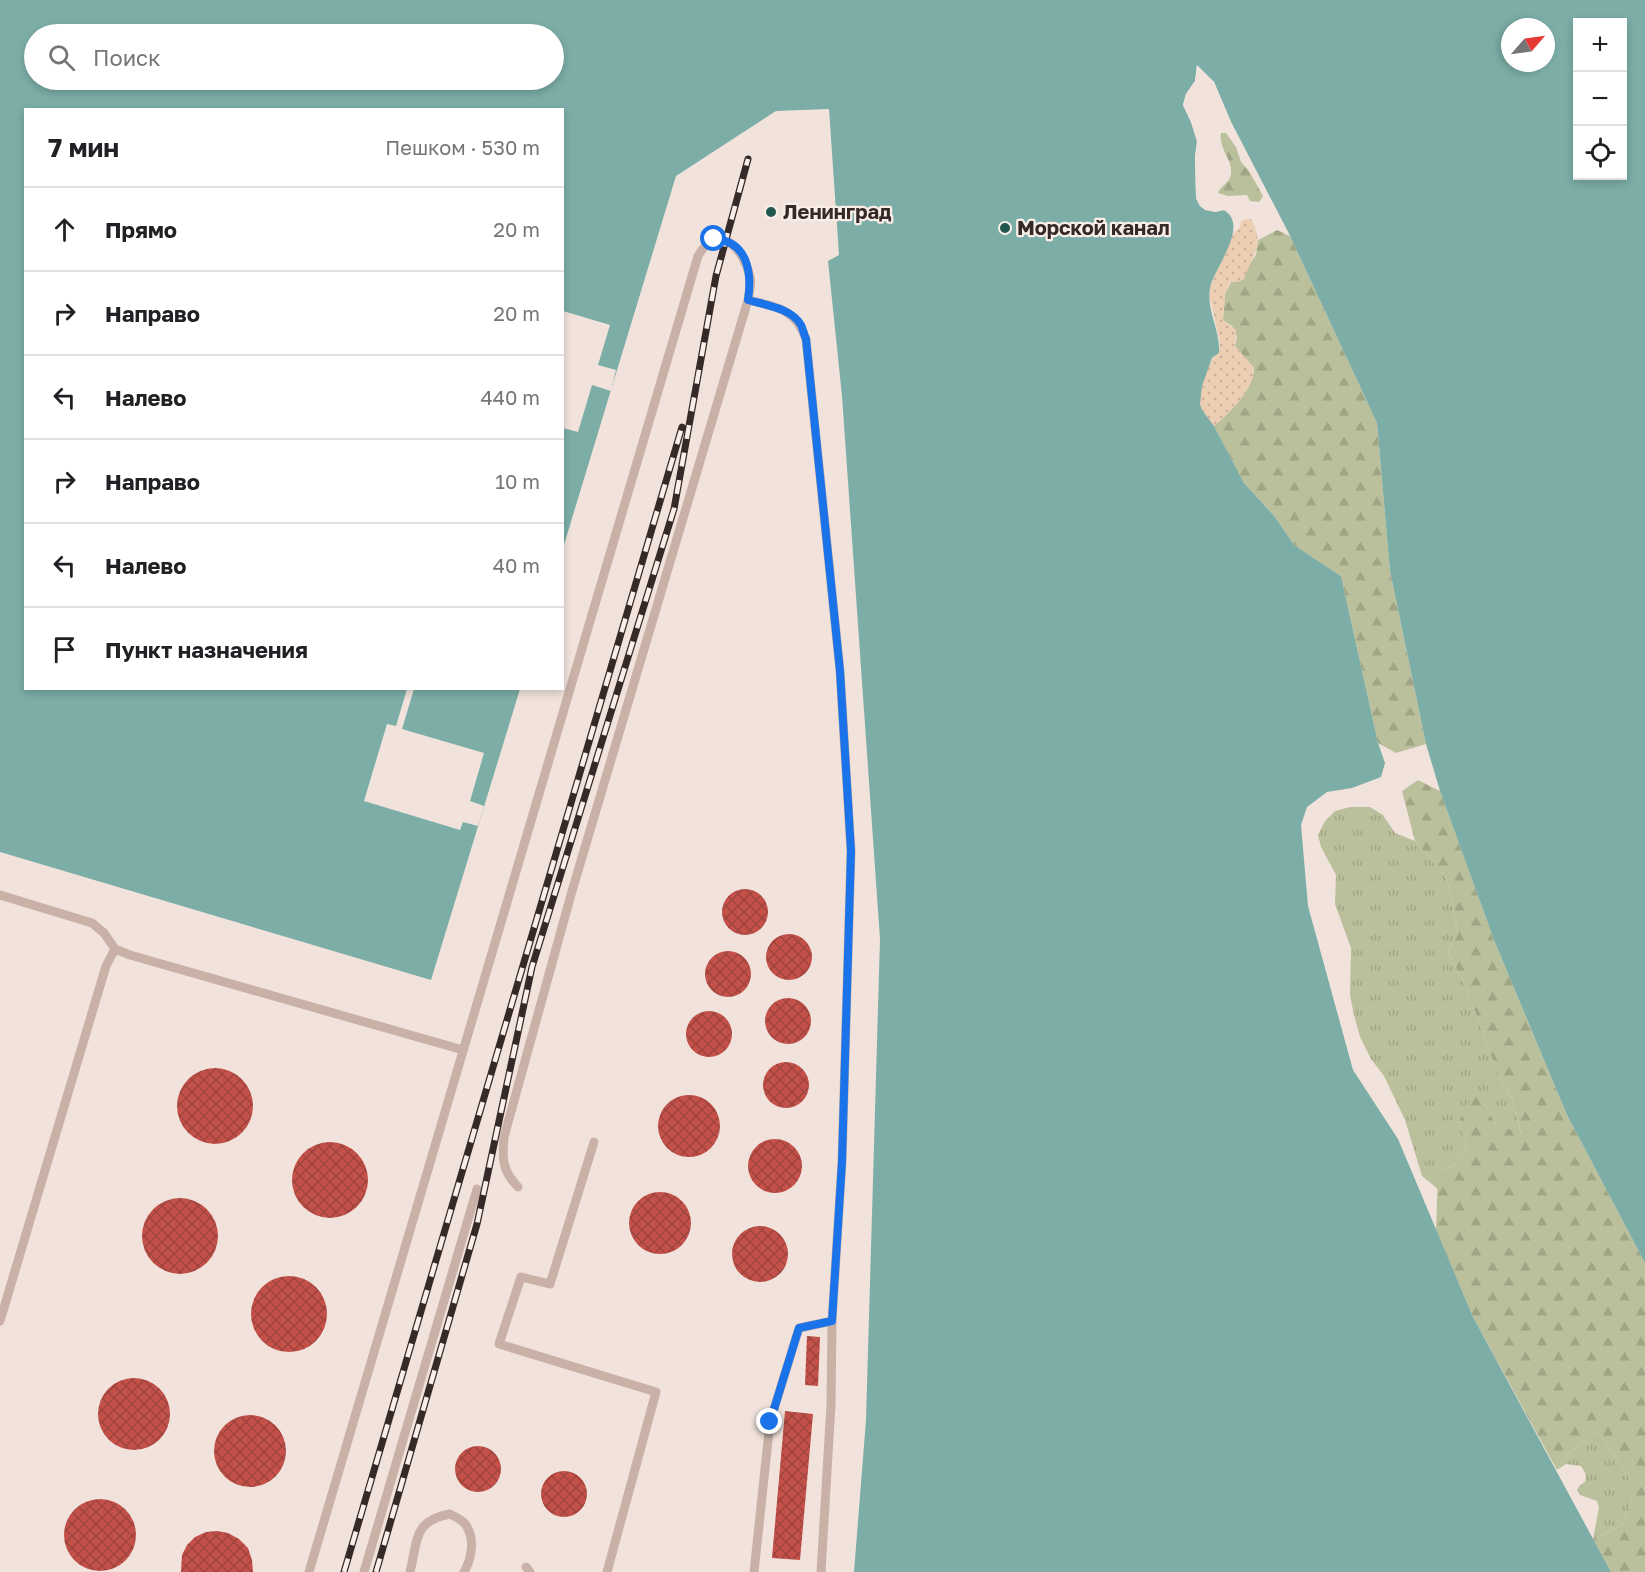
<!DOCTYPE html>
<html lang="ru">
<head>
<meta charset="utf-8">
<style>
  :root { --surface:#fff; --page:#f6f6f6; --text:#202124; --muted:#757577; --line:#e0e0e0 }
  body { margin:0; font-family:"Golos Text",sans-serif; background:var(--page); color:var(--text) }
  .controls { position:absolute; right:18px; top:18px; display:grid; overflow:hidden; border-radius:0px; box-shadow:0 3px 9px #0003 }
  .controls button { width:54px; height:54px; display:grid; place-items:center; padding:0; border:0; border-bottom:2px solid var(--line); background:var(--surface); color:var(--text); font:30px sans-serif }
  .compass { position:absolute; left:1501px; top:18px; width:54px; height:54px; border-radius:50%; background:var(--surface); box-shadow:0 3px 9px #0003; rotate:62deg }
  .stop { position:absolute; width:18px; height:18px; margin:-14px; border:4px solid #1a73e8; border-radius:50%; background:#fff }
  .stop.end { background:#1a73e8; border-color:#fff; box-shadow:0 2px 6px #0008 }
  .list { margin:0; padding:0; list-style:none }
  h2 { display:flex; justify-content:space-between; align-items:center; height:78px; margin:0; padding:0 24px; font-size:26px }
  h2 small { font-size:20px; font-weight:400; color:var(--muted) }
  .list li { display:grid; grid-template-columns:39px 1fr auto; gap:18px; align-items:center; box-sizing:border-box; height:84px; padding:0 24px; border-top:2px solid var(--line) }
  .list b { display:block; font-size:22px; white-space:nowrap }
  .list em { font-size:20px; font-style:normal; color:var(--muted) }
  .icon { flex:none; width:33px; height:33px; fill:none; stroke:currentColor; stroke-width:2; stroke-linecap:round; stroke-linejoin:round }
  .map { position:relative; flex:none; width:1645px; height:1572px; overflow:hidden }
  .search { position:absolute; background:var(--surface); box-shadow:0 3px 9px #0003; left:24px; top:24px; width:540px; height:66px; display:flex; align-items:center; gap:15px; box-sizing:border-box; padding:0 21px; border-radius:33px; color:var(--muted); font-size:22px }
  .panel { position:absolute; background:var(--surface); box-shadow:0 3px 9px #0003; left:24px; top:108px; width:540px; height:582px; border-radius:0px }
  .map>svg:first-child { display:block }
  .grass { fill:url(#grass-tufts) }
  .forest { fill:url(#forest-firs) }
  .sand { fill:url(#sand-dots) }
  .water { fill:#7caea7; fill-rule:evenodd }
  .pier { fill:#f1e3dc }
  .building { fill:url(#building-cross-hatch) }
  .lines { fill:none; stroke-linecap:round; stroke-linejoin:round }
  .lane { stroke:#c9b1a8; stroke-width:9 }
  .rail-casing { stroke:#362a28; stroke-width:7 }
  .rail { stroke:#f9eee8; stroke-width:4.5; stroke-dasharray:14; stroke-linecap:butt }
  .route { stroke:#1a73e8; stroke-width:8 }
  .poi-dot { fill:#1f5650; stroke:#f9eee8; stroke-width:2 }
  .labels { text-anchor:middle; stroke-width:4.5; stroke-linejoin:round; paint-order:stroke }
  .poi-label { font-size:20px; font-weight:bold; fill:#362a28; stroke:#f9eee8; text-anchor:start }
</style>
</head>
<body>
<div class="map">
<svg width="1645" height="1572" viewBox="0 0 1645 1572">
  <defs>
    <pattern id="grass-tufts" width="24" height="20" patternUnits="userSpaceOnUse" patternTransform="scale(1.5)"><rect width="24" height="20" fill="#bac09c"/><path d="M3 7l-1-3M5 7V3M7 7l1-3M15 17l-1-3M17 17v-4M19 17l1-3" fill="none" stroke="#a0a586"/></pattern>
    <pattern id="forest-firs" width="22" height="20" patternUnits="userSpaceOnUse" patternTransform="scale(1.5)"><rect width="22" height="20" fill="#bac09c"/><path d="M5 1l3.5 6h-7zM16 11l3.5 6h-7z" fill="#a0a586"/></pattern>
    <pattern id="sand-dots" width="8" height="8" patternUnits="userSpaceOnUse" patternTransform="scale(1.5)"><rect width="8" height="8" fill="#ecceb3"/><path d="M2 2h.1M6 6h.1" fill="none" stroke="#cbb19a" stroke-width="1.8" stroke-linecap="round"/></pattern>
    <pattern id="building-cross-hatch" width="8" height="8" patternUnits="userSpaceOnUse" patternTransform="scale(1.5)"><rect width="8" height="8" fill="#c35149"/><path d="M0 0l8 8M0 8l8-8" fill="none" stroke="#9f433d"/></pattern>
  </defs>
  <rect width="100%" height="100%" fill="#f1e3dc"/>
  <!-- grass -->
  <path class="grass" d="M1350 807H1370L1383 815 1395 833 1415 841 1447 879 1458 934 1448 952 1465 985 1500 1079 1512 1099 1521 1134 1496 1125 1484 1103 1459 1121 1467 1150 1453 1166 1438 1170V1189L1422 1176 1405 1120 1384 1076 1371 1059 1360 1037 1354 1015 1350 995 1351 948 1335 904 1336 875 1321 847 1318 835 1325 821 1335 811Z
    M1598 1431 1632 1482V1496L1625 1521 1619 1527 1593 1539 1599 1507 1597 1501 1580 1495 1577 1490 1580 1485 1585 1482C1587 1475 1585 1472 1581 1466L1566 1464 1557 1470 1569 1453Z"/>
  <!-- forest -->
  <path class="forest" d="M1221 133H1226L1236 147 1241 162 1249 171 1263 196 1259 202 1250 201 1247 195 1228 196 1218 193C1221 185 1230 183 1231 174 1233 160 1218 148 1221 133Z
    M1277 230 1290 236 1377 423 1390 571 1426 744 1396 753 1378 743 1341 576 1294 545 1275 517 1244 483 1214 426C1230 412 1253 391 1254 368L1235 346 1237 337 1232 326 1223 320 1225 294 1231 282 1244 279 1247 268 1256 255 1258 240Z
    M1418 780 1440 791 1494 940 1567 1115 1645 1263V1572H1611L1593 1539 1619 1527 1625 1521 1632 1496V1482L1598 1431 1569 1453 1557 1470 1473 1317 1436 1230 1438 1170 1453 1166 1467 1150 1459 1121 1474 1095 1484 1103 1496 1125 1521 1133 1512 1099 1500 1079 1465 985 1448 952 1458 934 1447 879 1415 841 1402 791Z"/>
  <!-- sand -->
  <path class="sand" d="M1251 219C1266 245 1252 255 1244 279L1238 282H1230L1225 294 1223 320 1236 330 1235 346 1254 368C1253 391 1230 412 1214 426 1209 420 1202 413 1200 406 1197 391 1206 362 1219 353L1220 343 1209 294 1211 284 1234 232 1239 229 1242 220Z"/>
  <!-- water -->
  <path class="water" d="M0 0H1645V1263L1567 1115 1494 940 1440 791 1426 744 1390 571 1377 423 1290 236 1231 122 1214 82 1197 66 1195 81 1186 94 1183 105 1191 122 1197 141 1195 157 1196 198 1200 206 1215 212 1224 210C1249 225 1217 265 1211 284 1204 307 1221 330 1219 353L1212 358 1202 386 1200 404 1202 410 1214 426 1244 483 1275 517 1294 545 1341 576 1378 743 1385 763 1381 777 1352 788 1327 792 1307 807 1301 825 1308 906 1353 1070 1398 1139 1473 1317 1611 1572H854L866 1420 880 939 842 396 828 261 839 255 829 109 776 111 676 176 563 548 562 110H26V688L520 689 431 980 0 852ZM1578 22H1622V176H1578ZM1510 27H1546V63H1510ZM34 34H554V80H34Z"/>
  <!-- pier -->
  <path class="pier" d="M1197 65 1214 82 1231 122 1290 236 1285 234 1228 123 1211 84 1199 72 1198 83 1189 95 1186 104 1194 121 1200 141 1198 157 1199 198 1207 207H1225L1233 211 1237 220V230L1234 232V221L1231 214 1224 210 1215 212 1205 210 1200 206 1196 198 1195 157 1197 141 1191 122 1183 105 1186 94 1195 81Z
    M563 311 610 325 598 365 616 370 611 391 592 385 578 432 563 428Z
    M406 689H414L402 729 484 753 470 801 484 806 478 826 463 822 460 830 364 801 387 724 396 726 407 689Z"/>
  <!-- building -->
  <path class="building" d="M722 912a23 23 0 1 1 46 0a23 23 0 1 1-46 0Z
    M766 957a23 23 0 1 1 46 0a23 23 0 1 1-46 0Z
    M705 974a23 23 0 1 1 46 0a23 23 0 1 1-46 0Z
    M765 1021a23 23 0 1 1 46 0a23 23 0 1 1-46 0Z
    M686 1034a23 23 0 1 1 46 0a23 23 0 1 1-46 0Z
    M763 1085a23 23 0 1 1 46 0a23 23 0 1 1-46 0Z
    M177 1106a38 38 0 1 1 76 0a38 38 0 1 1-76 0Z
    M658 1126a31 31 0 1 1 62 0a31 31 0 1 1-62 0Z
    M748 1166a27 27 0 1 1 54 0a27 27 0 1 1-54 0Z
    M292 1180a38 38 0 1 1 76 0a38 38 0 1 1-76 0Z
    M629 1223a31 31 0 1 1 62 0a31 31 0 1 1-62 0Z
    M142 1236a38 38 0 1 1 76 0a38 38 0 1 1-76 0Z
    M732 1254a28 28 0 1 1 56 0a28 28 0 1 1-56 0Z
    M251 1314a38 38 0 1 1 76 0a38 38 0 1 1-76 0Z
    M807 1336 820 1337 818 1386 805 1385Z
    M98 1414a36 36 0 1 1 72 0a36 36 0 1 1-72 0Z
    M785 1411 813 1414 800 1560 772 1558Z
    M214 1451a36 36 0 1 1 72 0a36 36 0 1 1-72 0Z
    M455 1469a23 23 0 1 1 46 0a23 23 0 1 1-46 0Z
    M541 1494a23 23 0 1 1 46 0a23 23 0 1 1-46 0Z
    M64 1535a36 36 0 1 1 72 0a36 36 0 1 1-72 0Z
    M217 1531 228 1533 239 1539 248 1548 252 1560 253 1572H181L182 1555 187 1545 195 1537 206 1532Z"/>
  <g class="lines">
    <!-- lane -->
    <path class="lane" d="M748 300C777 307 795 308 806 339L840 671 851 851 842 1162 832 1321 831 1405 821 1572
      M0 895 92 923 104 933 115 949 130 955 463 1050
      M594 1142 550 1284 521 1277 499 1344 656 1392 607 1572
      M0 1321 106 966 115 949
      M526 1567 530 1572
      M309 1572 698 256C718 220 744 249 750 277 752 284 749 293 748 300L572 891 504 1137C502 1159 502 1170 518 1187
      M364 1572 477 1189
      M410 1572C418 1540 413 1521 450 1514 455 1517 463 1520 466 1525 475 1539 472 1558 464 1572
      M754 1572 770 1422 799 1328 832 1321"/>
    <defs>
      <path id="rail" d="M344 1572 682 427
        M376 1572 477 1224 532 967 674 509 716 276 748 159"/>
    </defs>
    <!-- rail casing -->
    <use href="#rail" class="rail-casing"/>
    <!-- rail -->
    <use href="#rail" class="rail"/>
  </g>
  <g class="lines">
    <!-- route -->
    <path class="route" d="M714 239C748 241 752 273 748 300 765 305 791 308 801 325 803 329 804 335 806 339L840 671 851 851 842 1162 832 1321 799 1328 770 1422"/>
  </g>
  <!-- markers -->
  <g class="poi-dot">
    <circle cx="771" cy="212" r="6"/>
    <circle cx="1005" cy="228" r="6"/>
  </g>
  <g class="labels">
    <!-- poi labels -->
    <g class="poi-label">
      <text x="783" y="219">Ленинград</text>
      <text x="1017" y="235">Морской канал</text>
    </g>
  </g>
</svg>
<div class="controls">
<button>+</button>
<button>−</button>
<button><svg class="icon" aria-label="locate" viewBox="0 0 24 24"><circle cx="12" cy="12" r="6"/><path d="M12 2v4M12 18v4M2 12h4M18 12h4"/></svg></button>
</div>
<svg class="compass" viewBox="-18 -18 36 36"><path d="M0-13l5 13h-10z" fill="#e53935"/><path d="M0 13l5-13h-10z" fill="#757577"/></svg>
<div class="stop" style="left:714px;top:239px"></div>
<div class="stop end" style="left:770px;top:1422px"></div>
<div class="search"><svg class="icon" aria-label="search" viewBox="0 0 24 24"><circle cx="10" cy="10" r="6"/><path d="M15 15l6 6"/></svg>Поиск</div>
<section class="panel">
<h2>7 мин<small>Пешком · 530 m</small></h2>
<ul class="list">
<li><svg class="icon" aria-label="ahead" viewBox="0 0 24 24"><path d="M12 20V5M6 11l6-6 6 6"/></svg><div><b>Прямо</b></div><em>20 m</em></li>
<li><svg class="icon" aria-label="right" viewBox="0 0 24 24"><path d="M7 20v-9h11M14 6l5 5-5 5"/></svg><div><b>Направо</b></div><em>20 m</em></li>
<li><svg class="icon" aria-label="left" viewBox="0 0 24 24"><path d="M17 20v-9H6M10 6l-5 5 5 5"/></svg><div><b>Налево</b></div><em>440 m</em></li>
<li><svg class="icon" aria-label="right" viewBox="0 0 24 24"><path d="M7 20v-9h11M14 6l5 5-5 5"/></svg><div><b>Направо</b></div><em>10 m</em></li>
<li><svg class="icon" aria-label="left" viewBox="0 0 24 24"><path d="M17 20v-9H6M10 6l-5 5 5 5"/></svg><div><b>Налево</b></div><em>40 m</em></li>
<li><svg class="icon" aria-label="arrive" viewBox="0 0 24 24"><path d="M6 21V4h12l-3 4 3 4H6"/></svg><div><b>Пункт назначения</b></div></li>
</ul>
</section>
</div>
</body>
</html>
